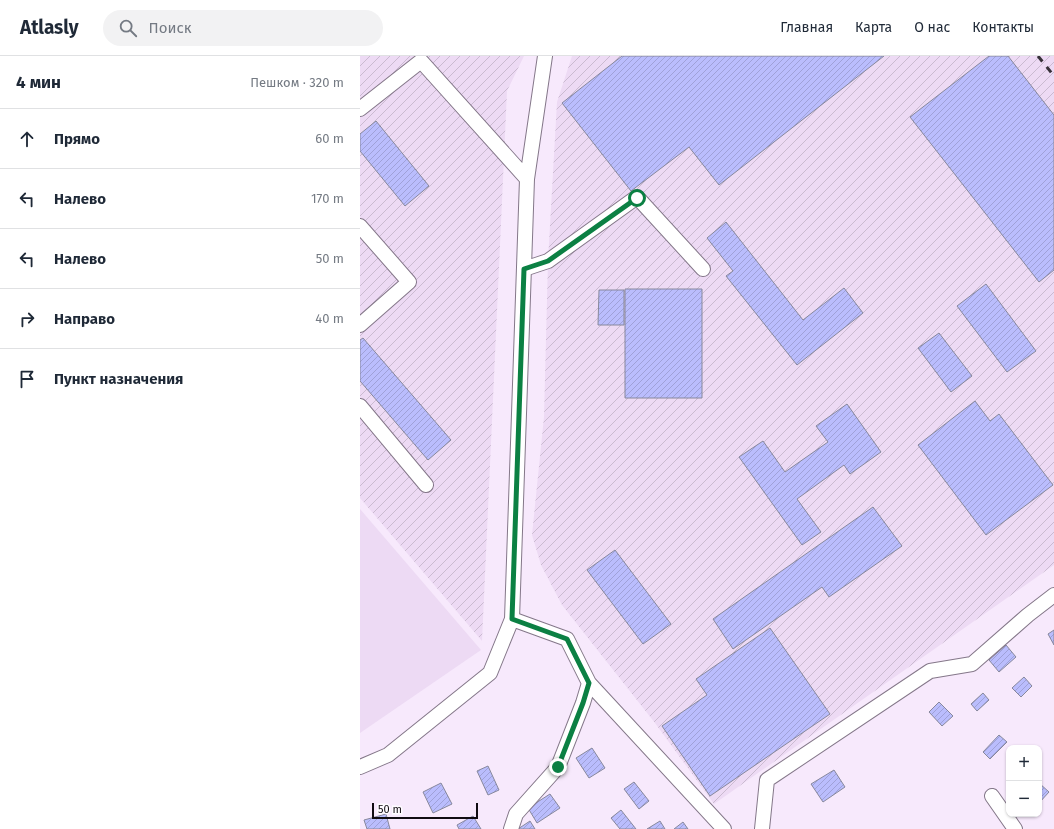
<!DOCTYPE html>
<html lang="ru">
<head>
<meta charset="utf-8">
<style>
  :root { --surface:#fff; --page:#f2f2f3; --text:#1f2937; --muted:#747a83; --line:#e0e1e3 }
  body { margin:0; font-family:"Fira Sans",sans-serif; background:var(--page); color:var(--text) }
  .controls { position:absolute; right:12px; bottom:12px; display:grid; overflow:hidden; border-radius:8px; box-shadow:0 1px 3px #0004 }
  .controls button { width:36px; height:36px; display:grid; place-items:center; padding:0; border:0; border-bottom:1px solid var(--line); background:var(--surface); color:var(--text); font:20px sans-serif }
  .scale { position:absolute; left:12px; bottom:10px; width:106px; box-sizing:border-box; padding-left:4px; border:2px solid #100b11; border-top:0; font-size:11px; line-height:14px; white-space:nowrap; color:#100b11; -webkit-text-stroke:3px #fefbff; paint-order:stroke }
  .stop { position:absolute; width:12px; height:12px; margin:-9px; border:3px solid #0b8043; border-radius:50%; background:#fff }
  .stop.end { background:#0b8043; border-color:#fff; box-shadow:0 1px 4px #0008 }
  .list { margin:0; padding:0; list-style:none }
  h2 { display:flex; justify-content:space-between; align-items:center; height:52px; margin:0; padding:0 16px; font-size:17px }
  h2 small { font-size:13px; font-weight:400; color:var(--muted) }
  .list li { display:grid; grid-template-columns:26px 1fr auto; gap:12px; align-items:center; box-sizing:border-box; height:60px; padding:0 16px; border-top:1px solid var(--line) }
  .list b { display:block; font-size:15px; white-space:nowrap }
  .list em { font-size:13px; font-style:normal; color:var(--muted) }
  .icon { flex:none; width:22px; height:22px; fill:none; stroke:currentColor; stroke-width:2; stroke-linecap:round; stroke-linejoin:round }
  .map { position:relative; flex:none; width:694px; height:773px; overflow:hidden }
  header { display:flex; align-items:center; gap:24px; box-sizing:border-box; height:56px; padding:0 20px; background:var(--surface); border-bottom:1px solid var(--line) }
  header strong { font-size:19px }
  nav { display:flex; gap:22px; margin-inline-start:auto; font-size:14px }
  .search { width:280px; height:36px; background:var(--page); display:flex; align-items:center; gap:10px; box-sizing:border-box; padding:0 14px; border-radius:22px; color:var(--muted); font-size:15px }
  main { display:flex }
  aside { flex:1; background:var(--surface) }
  .map>svg:first-child { display:block }
  .built { fill:#eddaf4 }
  .industrial { fill:url(#industrial-furrows) }
  .building { fill:url(#building-hatch); stroke:#87889c }
  .lines { fill:none; stroke-linecap:round; stroke-linejoin:round }
  .minor-casing { stroke:#847789; stroke-width:16 }
  .minor { stroke:#fff; stroke-width:14 }
  .rail { stroke:#373139; stroke-width:3; stroke-dasharray:7 7; stroke-linecap:butt }
  .route { stroke:#0b8043; stroke-width:5 }
</style>
</head>
<body>
<header>
<strong>Atlasly</strong>
<div class="search"><svg class="icon" aria-label="search" viewBox="0 0 24 24"><circle cx="10" cy="10" r="6"/><path d="M15 15l6 6"/></svg>Поиск</div>
<nav><a>Главная</a><a>Карта</a><a>О нас</a><a>Контакты</a></nav>
</header>
<main>
<aside>
<h2>4 мин<small>Пешком · 320 m</small></h2>
<ul class="list">
<li><svg class="icon" aria-label="ahead" viewBox="0 0 24 24"><path d="M12 20V5M6 11l6-6 6 6"/></svg><div><b>Прямо</b></div><em>60 m</em></li>
<li><svg class="icon" aria-label="left" viewBox="0 0 24 24"><path d="M17 20v-9H6M10 6l-5 5 5 5"/></svg><div><b>Налево</b></div><em>170 m</em></li>
<li><svg class="icon" aria-label="left" viewBox="0 0 24 24"><path d="M17 20v-9H6M10 6l-5 5 5 5"/></svg><div><b>Налево</b></div><em>50 m</em></li>
<li><svg class="icon" aria-label="right" viewBox="0 0 24 24"><path d="M7 20v-9h11M14 6l5 5-5 5"/></svg><div><b>Направо</b></div><em>40 m</em></li>
<li><svg class="icon" aria-label="arrive" viewBox="0 0 24 24"><path d="M6 21V4h12l-3 4 3 4H6"/></svg><div><b>Пункт назначения</b></div></li>
</ul>
</aside>
<div class="map">
<svg width="694" height="773" viewBox="0 0 694 773">
  <defs>
    <pattern id="industrial-furrows" width="10" height="10" patternUnits="userSpaceOnUse"><rect width="10" height="10" fill="#eddaf4"/><path d="M-1 1l2-2M0 10L10 0M9 11l2-2" fill="none" stroke="#cabad0"/></pattern>
    <pattern id="building-hatch" width="6" height="6" patternUnits="userSpaceOnUse"><rect width="6" height="6" fill="#babdfd"/><path d="M-1 1l2-2M0 6l6-6M5 7l2-2" fill="none" stroke="#9fa1d8"/></pattern>
  </defs>
  <rect width="100%" height="100%" fill="#f7e9fc"/>
  <!-- built -->
  <path class="built" d="M0 453 121 594 0 677Z"/>
  <!-- industrial -->
  <path class="industrial" d="M0 0H164L147 35 122 585 0 442Z
    M212 0H694V509L354 748 295 667 202 549 181 509 172 479 184 361 188 205 197 46Z"/>
  <!-- building -->
  <path class="building" d="M262 0H524L359 129 329 91 271 135 202 47Z
    M629 0H648L694 59V214L679 226 550 61Z
    M16 65 69 130 45 150 0 95V78Z
    M366 166 443 264 484 232 503 257 437 309 366 220 373 215 347 182Z
    M626 228 676 295 647 316 597 250Z
    M265 233H342V342H265Z
    M239 234H264V269H238Z
    M579 277 612 320 591 336 558 292Z
    M3 282 91 384 68 404 0 325V284Z
    M615 345 630 365 639 358 693 429 626 479 558 389Z
    M487 348 521 396 490 418 484 409 437 443 461 476 442 489 379 401 403 385 425 416 468 386 456 370Z
    M513 451 542 490 469 541 462 531 373 593 353 563Z
    M255 494 311 568 283 588 227 514Z
    M410 572 470 658 350 740 302 670 347 639 336 623Z
    M694 574V589L688 578Z
    M646 589 656 601 639 616 629 604Z
    M664 621 672 630 661 641 652 632Z
    M623 637 629 644 617 655 611 648Z
    M579 646 593 660 582 670 569 656Z
    M639 679 647 686 630 703 623 696Z
    M232 692 245 712 229 722 216 702Z
    M128 710 139 734 128 739 117 715Z
    M474 714 485 731 463 746 451 728Z
    M274 726 289 745 279 753 264 733Z
    M81 727 92 748 73 757 63 736Z
    M679 727 689 736 679 747Z
    M190 738 200 752 177 767 168 752Z
    M261 754 276 773H260L251 762Z
    M26 758 30 773H7L4 764Z
    M113 760 121 773H99L97 769Z
    M170 765 175 773H158Z
    M300 765 305 773H287Z
    M323 766 328 773H314Z"/>
  <g class="lines">
    <defs>
      <path id="minor" d="M0 53 61 5 167 123
        M0 170 49 226 0 269
        M164 213 188 205 277 141 343 213
        M0 350 66 429
        M152 563 207 583 229 627 364 773
        M0 711 28 699 130 617 152 563 167 123 185 0
        M632 740 655 773
        M151 773 156 758 198 711 223 647 229 627
        M402 773 407 724 570 615 612 608 668 559 694 539"/>
    </defs>
    <!-- minor casing -->
    <use href="#minor" class="minor-casing"/>
    <!-- minor -->
    <use href="#minor" class="minor"/>
    <!-- rail -->
    <path class="rail" d="M678 0 694 20"/>
  </g>
  <g class="lines">
    <!-- route -->
    <path class="route" d="M198 711 223 647 229 627 207 583 152 563 164 213 188 205 277 142"/>
  </g>
</svg>
<div class="controls">
<button>+</button>
<button>−</button>
</div>
<div class="scale">50 m</div>
<div class="stop" style="left:277px;top:142px"></div>
<div class="stop end" style="left:198px;top:711px"></div>
</div>
</main>
</body>
</html>
